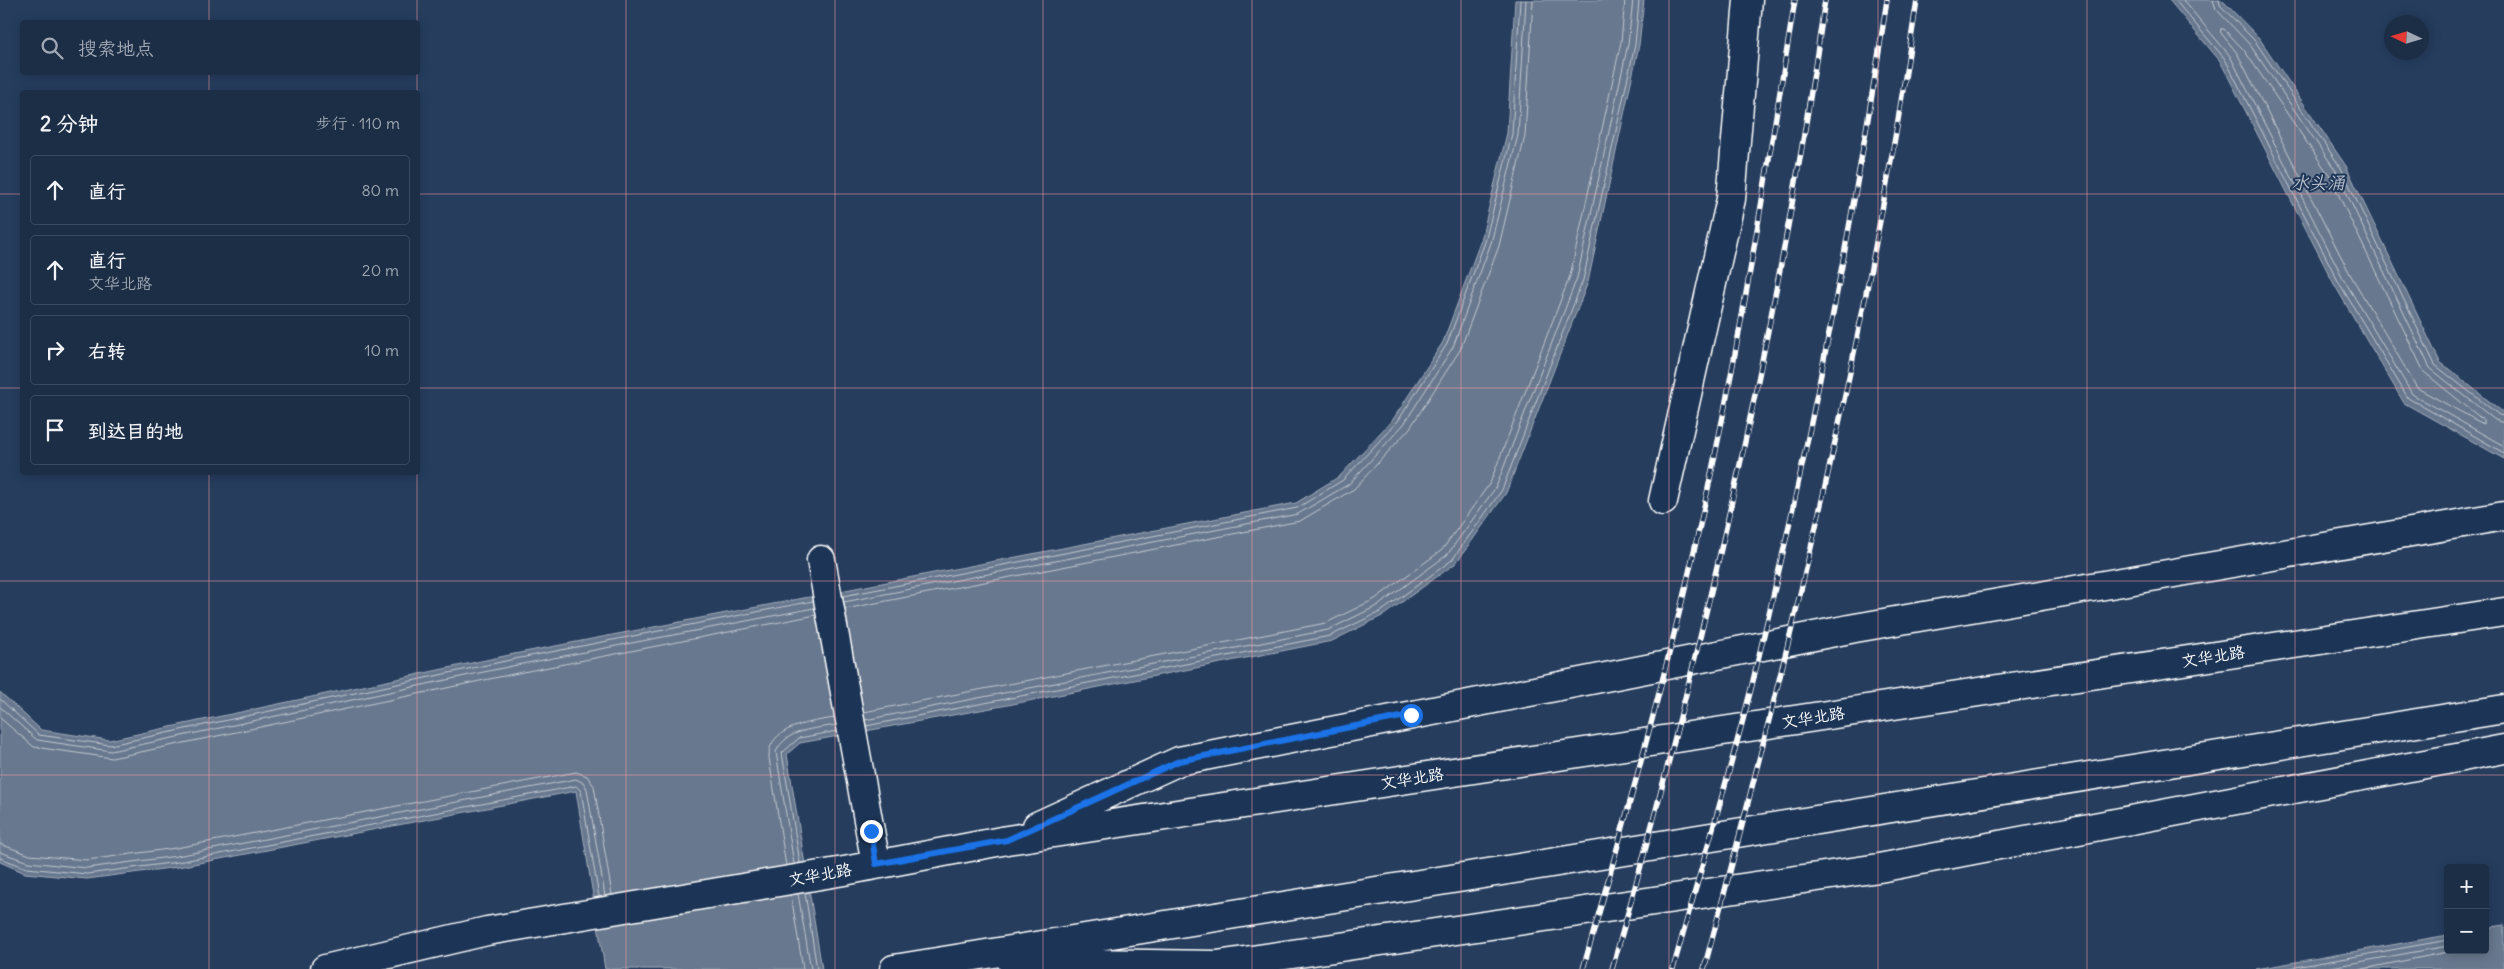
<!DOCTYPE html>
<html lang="zh">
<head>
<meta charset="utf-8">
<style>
  :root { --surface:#1c2e46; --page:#293a51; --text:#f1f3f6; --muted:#a0a8b3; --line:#3a4a5f }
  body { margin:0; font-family:Delius,"LXGW WenKai TC",sans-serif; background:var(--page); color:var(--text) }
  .controls { position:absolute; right:15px; bottom:15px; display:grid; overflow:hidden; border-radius:5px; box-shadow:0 2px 12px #0003 }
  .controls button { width:45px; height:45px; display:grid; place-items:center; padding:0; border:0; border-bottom:1px solid var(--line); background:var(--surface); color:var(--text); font:25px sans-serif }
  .compass { position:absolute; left:2384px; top:15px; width:45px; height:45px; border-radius:50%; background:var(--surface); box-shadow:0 2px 12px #0003; rotate:274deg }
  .stop { position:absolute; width:15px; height:15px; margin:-11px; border:4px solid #1a73e8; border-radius:50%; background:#fff }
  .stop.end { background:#1a73e8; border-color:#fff; box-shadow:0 1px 5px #0008 }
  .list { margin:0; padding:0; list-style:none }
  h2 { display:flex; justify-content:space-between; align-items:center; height:65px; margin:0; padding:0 20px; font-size:21px }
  h2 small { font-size:16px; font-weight:400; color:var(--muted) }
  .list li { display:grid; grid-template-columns:32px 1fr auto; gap:15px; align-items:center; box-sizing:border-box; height:70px; margin:0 10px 10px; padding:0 10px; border:1px solid var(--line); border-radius:5px }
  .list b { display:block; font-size:19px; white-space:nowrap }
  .list p { margin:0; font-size:16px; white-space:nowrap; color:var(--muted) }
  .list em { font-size:16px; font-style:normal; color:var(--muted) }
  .icon { flex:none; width:28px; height:28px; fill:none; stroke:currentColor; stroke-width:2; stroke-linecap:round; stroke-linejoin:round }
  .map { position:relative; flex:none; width:2504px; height:969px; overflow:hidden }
  .search { position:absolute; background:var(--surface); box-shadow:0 2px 12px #0003; left:20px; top:20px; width:400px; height:55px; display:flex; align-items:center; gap:12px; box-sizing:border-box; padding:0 18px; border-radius:5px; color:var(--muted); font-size:19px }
  .panel { position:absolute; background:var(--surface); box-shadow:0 2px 12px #0003; left:20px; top:90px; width:400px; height:385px; border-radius:5px }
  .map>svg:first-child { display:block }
  .water { fill:#67788e; stroke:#a4aebb }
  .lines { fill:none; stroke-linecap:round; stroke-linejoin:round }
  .shore { stroke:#c2c9d2; stroke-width:1 }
  .minor-casing { stroke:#fff; stroke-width:31 }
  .secondary-casing { stroke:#fff; stroke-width:31 }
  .minor { stroke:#1d3557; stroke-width:28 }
  .secondary { stroke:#1d3557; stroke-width:28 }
  .rail-casing { stroke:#fff; stroke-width:5.5 }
  .rail { stroke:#1d3557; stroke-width:4; stroke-dasharray:11; stroke-linecap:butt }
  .route { stroke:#1a73e8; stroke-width:6 }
  .grid { fill:none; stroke:#ff9aa2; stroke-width:1; stroke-opacity:0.55 }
  .labels { text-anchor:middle; stroke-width:4; stroke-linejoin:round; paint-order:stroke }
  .street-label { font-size:16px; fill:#fff; stroke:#1d3557 }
  .water-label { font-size:18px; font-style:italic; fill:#bbc2cc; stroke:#1d3557 }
</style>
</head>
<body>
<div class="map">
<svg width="2504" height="969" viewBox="0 0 2504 969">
  <rect width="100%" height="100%" fill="#263d5e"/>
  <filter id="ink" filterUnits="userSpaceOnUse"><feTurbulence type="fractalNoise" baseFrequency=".02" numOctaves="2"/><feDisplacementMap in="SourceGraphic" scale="10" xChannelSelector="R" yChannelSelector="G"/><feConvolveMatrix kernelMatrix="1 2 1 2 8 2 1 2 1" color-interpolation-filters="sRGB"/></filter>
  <g filter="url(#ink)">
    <!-- water -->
    <path class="water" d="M1515 0H1644L1639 45 1588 282 1506 493 1456 563 1384 615 1332 641 1013 704 800 743 787 754 822 969H605L576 791 178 867 87 879 25 873 0 862V692L41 730 109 740 514 654 1296 503 1340 476 1394 418 1443 342 1481 240 1507 133Z
      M2169 0H2222L2259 38 2346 166 2440 362 2504 413V459L2404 403 2334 284 2220 61Z
      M2504 925V969H2256L2448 935V950H2485V928Z"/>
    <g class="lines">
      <!-- shore -->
      <path class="shore" d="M2175 0 2225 59 2338 281 2408 398 2504 453
        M2183 0 2230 56 2343 278 2412 394 2504 446
        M2213 0 2216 9 2250 45 2336 171 2430 368 2495 420 2504 423
        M2219 0 2220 5 2255 41 2341 168 2435 365 2499 415 2504 416
        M2221 29H2224L2244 50 2329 175 2424 372 2483 420V424L2417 388 2350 274 2237 53 2221 33Z
        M843 596 1297 508 1343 480 1398 421 1447 344 1485 242 1512 134 1520 0
        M844 602 1298 514 1349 484 1404 424 1453 347 1491 243 1518 135 1526 0
        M845 609 1300 521 1354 489 1410 428 1460 350 1499 246 1525 136 1533 0
        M0 699 39 735 110 745 515 659 813 601
        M0 707 37 740 111 751 517 665 814 608
        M864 712 1326 623 1375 599 1442 550 1490 483 1570 276 1621 42 1625 0
        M0 718 34 747 112 758 518 673 816 615
        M865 720 1328 630 1379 605 1447 555 1496 487 1577 278 1628 44 1633 0
        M866 726 1330 636 1382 611 1452 560 1502 490 1583 280 1635 45 1639 0
        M0 844 30 855 87 860 176 848 576 772 587 776 594 786 612 895
        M0 852 28 862 87 868 177 856 576 779 584 783 587 789 605 896
        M0 858 27 868 87 874 178 862 576 786 581 791 599 897
        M800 863 782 753 799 738 837 731
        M794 864 776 752C786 729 815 729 836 725
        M786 866 769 758C767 726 812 722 834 718
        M805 893 817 969
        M798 894 811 969
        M791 895 803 969
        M2284 969 2448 940
        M2320 969 2448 946
        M2363 969 2458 950"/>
      <defs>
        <path id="minor" d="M1663 501 1731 199 1748 0
          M821 560 876 864"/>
        <path id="secondary" d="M1037 826 1179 761 1855 628 2504 516
          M1012 962 1217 965 1879 868 2504 749
          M325 969 487 931 844 871 1007 840 2504 612
          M894 969 2504 709"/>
      </defs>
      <!-- minor casing -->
      <use href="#minor" class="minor-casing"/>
      <!-- secondary casing -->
      <use href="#secondary" class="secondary-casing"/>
      <!-- minor -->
      <use href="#minor" class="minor"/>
      <!-- secondary -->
      <use href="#secondary" class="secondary"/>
      <defs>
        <path id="rail" d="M1583 969C1625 822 1666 675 1700 525 1739 352 1766 176 1795 0
          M1612 969C1703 651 1778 327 1825 0
          M1673 969C1699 875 1728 780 1752 685 1807 459 1852 230 1887 0
          M1704 969C1790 650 1869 328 1917 0"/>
      </defs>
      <!-- rail casing -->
      <use href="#rail" class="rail-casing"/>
      <!-- rail -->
      <use href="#rail" class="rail"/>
    </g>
  </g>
  <g class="lines" filter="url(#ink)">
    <!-- route -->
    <path class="route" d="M871 831 876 864 1007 840 1179 761 1411 715"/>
  </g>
  <!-- grid -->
  <path class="grid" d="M209 0V22M417 0V22M626 0V969M835 0V969M1043 0V969M1252 0V969M1461 0V969M1669 0V969M1878 0V969M2087 0V969M2295 0V969M209 72V92M417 72V92M0 194H22M418 194H2504M0 388H22M418 388H2504M209 472V969M417 472V969M0 581H2504M0 775H2504"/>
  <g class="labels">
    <!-- street labels -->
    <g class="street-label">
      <text transform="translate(2213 656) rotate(-9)" y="6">文华北路</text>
      <text transform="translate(1813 717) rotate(-9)" y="6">文华北路</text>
      <text transform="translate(1412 778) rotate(-9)" y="6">文华北路</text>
      <text transform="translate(820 874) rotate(-10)" y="6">文华北路</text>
    </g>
    <!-- water labels -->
    <g class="water-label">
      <text x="2318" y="189">水头涌</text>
    </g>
  </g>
</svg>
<div class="controls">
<button>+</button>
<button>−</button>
</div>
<svg class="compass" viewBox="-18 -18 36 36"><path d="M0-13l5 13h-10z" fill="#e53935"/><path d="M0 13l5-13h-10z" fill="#a0a8b3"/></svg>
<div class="stop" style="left:1411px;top:715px"></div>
<div class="stop end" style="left:871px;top:831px"></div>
<div class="search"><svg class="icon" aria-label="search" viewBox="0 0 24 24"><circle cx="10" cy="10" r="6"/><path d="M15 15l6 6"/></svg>搜索地点</div>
<section class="panel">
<h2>2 分钟<small>步行 · 110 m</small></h2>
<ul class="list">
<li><svg class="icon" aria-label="ahead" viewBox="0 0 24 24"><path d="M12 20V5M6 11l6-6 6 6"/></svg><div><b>直行</b></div><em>80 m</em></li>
<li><svg class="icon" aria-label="ahead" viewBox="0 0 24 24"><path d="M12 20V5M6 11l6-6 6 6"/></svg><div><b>直行</b><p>文华北路</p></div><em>20 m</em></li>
<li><svg class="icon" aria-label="right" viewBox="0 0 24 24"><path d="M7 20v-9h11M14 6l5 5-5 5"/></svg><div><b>右转</b></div><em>10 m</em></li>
<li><svg class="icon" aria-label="arrive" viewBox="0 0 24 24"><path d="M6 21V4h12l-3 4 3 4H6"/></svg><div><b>到达目的地</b></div></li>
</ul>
</section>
</div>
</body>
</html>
